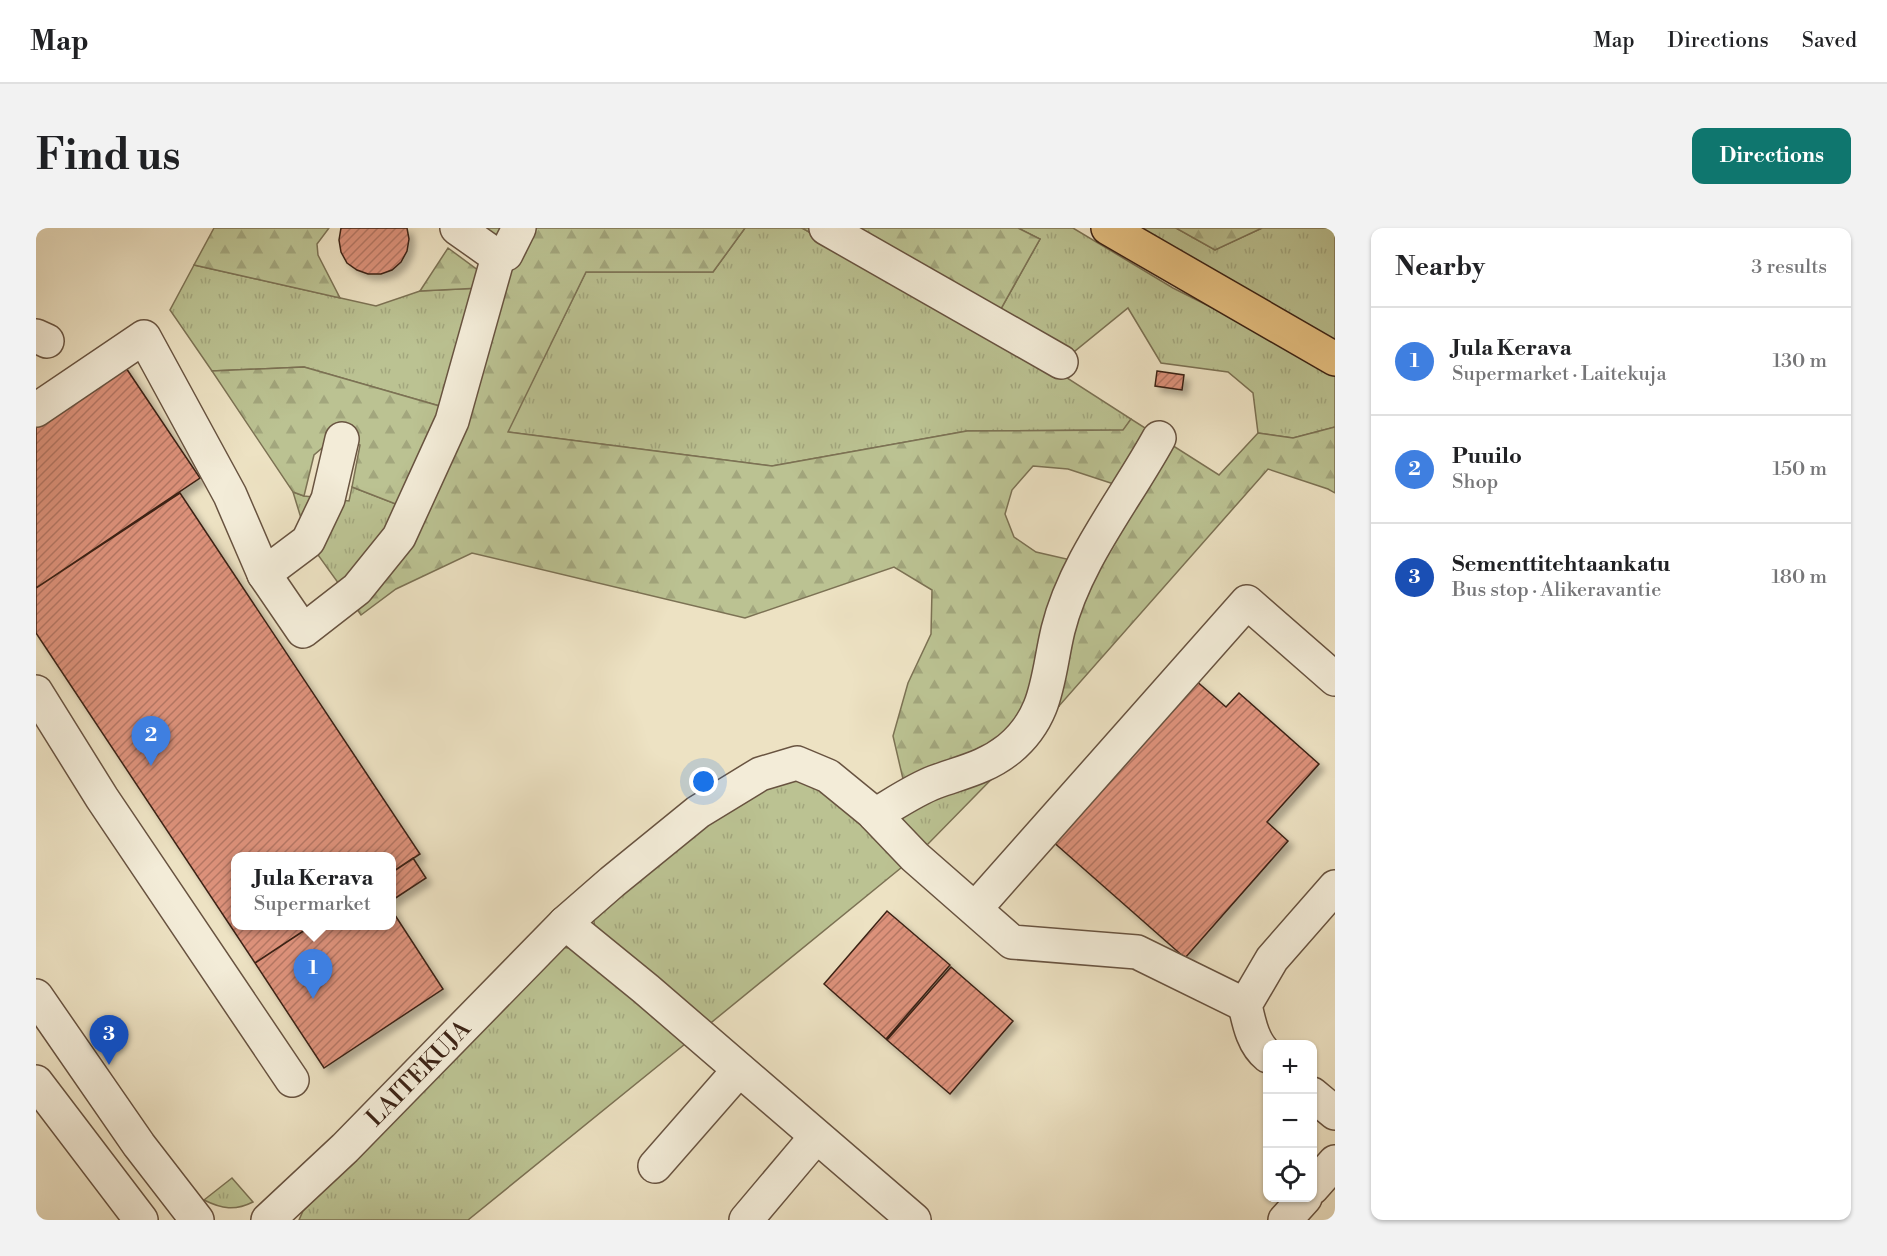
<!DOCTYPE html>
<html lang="en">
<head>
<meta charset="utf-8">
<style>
  :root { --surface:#fff; --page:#f2f2f2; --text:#202124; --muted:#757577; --line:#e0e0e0; --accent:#0f766e }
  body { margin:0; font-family:"Libre Bodoni",serif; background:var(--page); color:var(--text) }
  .controls { position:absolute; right:18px; bottom:18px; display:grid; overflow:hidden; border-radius:12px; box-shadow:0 2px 4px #0004 }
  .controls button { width:54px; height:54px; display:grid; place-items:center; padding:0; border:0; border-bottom:2px solid var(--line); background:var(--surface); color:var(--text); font:30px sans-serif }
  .you { position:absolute; left:668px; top:554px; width:21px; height:21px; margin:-15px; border:4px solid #fff; border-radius:50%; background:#1a73e8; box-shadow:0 0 0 9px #1a73e833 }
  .badge { display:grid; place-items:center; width:39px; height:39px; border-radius:50%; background:var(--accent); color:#fff; font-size:20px; font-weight:700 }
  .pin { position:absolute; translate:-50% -50px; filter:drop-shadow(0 2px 3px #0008) }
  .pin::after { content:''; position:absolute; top:32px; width:21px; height:18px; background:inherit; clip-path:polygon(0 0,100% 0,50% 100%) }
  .popup { position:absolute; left:195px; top:624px; width:165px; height:78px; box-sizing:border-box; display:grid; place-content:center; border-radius:12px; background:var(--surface); filter:drop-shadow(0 2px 4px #0005); font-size:20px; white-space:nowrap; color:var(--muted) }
  .popup b { font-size:22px; color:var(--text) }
  .popup::after { content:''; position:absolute; left:50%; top:100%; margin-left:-12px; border:12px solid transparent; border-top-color:var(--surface) }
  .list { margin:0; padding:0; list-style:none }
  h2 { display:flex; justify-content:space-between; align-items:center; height:78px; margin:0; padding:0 24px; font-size:26px }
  h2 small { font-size:20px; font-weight:400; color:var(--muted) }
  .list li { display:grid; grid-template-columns:39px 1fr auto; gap:18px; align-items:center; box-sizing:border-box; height:108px; padding:0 24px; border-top:2px solid var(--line) }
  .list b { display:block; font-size:22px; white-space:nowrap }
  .list p { margin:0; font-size:20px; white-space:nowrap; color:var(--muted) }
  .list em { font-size:20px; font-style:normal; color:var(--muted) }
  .icon { flex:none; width:33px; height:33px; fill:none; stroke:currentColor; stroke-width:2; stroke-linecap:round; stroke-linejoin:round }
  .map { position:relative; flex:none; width:1299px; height:992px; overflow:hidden; border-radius:12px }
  header { display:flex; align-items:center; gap:36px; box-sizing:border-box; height:84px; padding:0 30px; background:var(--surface); border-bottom:2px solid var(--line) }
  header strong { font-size:28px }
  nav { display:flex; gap:33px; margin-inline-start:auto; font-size:21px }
  .intro { display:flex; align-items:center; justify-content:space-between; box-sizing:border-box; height:144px; padding:0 36px }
  h1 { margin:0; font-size:42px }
  .button { padding:15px 27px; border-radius:12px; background:var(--accent); color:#fff; font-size:21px; font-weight:700 }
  main { display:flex; gap:36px; padding:0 36px }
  aside { flex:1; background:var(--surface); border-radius:12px; box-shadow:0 2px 4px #0004 }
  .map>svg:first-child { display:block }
  .grass { fill:url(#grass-tufts); stroke:#7c7254; stroke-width:1.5 }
  .forest { fill:url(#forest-firs); stroke:#7c7254; stroke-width:1.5; fill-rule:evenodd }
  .building { fill:url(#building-hatch); stroke:#3c2315; stroke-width:1.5; filter:url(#shadow) }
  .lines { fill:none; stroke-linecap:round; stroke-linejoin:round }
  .minor-casing { stroke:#685340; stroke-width:36 }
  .highway-casing { stroke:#3c2315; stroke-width:36 }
  .minor { stroke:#f3ecd8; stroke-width:33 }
  .highway { stroke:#e6c182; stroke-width:33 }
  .labels { text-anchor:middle; stroke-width:4.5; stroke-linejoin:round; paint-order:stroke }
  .street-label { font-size:24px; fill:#3c2315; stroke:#f3ecd8 }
</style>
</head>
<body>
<header>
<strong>Map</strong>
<nav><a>Map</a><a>Directions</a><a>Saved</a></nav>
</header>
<div class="intro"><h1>Find us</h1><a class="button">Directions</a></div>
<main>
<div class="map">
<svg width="1299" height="992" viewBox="0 0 1299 992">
  <defs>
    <pattern id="grass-tufts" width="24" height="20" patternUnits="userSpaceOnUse" patternTransform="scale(1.5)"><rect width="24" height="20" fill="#bbc292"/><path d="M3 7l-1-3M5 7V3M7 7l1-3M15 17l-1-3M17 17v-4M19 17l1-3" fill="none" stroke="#a2a67d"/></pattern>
    <pattern id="forest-firs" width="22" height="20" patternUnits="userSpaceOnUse" patternTransform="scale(1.5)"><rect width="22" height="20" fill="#bbc292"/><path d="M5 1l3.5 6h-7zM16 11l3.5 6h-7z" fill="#a2a67d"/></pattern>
    <pattern id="building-hatch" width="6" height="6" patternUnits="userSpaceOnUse" patternTransform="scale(1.5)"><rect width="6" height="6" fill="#dc917a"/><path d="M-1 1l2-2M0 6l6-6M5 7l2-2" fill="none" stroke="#b47663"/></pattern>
    <filter id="shadow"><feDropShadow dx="5.5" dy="5.5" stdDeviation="3" flood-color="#0004"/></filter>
  </defs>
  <rect width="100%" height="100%" fill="#ede2c3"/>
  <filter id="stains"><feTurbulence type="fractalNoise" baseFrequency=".00333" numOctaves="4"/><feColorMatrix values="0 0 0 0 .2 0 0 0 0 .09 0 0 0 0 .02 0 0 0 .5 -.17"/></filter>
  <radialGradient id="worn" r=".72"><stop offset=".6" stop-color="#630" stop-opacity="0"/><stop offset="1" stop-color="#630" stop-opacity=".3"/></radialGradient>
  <!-- grass -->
  <path class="grass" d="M709 0H766L952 104 1004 11 982 0H1037L1137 60 1250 117 1299 145V199L1257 210 1222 205 1217 165 1192 144 1125 135 1092 80 1017 141 1095 191 1088 202 931 203 736 238 471 204 550 44H677Z
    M1094 0H1140L1179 22 1226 0H1299V120Z
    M158 37 340 78 384 63 465 59 428 185 268 139 176 143 134 82Z
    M316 259 383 285 318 377 272 313 257 264 268 268 313 273Z
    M1010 467 1023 478 987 519 891 617 852 579Z
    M738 549 788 556 871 635 671 798 559 700 557 687 614 636Z
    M523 719 542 721 649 816 432 992H263L267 983Z
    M196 950 217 974C199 983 186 981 168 972Z"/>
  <!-- forest -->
  <path class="forest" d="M178 0H293L281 16 282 27 304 70 158 37Z
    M441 0H709L677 44H550L472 204 736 238 931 203 1087 202 1095 191 1183 247 1222 205 1257 210 1299 199V265L1292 261 1232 241 1023 478 1012 468 987 499 881 556 867 551 857 508 872 455 895 406 896 362 858 339 709 390 436 325 360 361 325 387 318 377 383 285 316 259 324 217 298 210 278 227 268 268 257 264 176 143 268 139 428 185 464 59 384 63 412 20 465 59ZM997 238 1032 241 1096 262 1052 336 1000 324 978 309 969 286 976 262Z
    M766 0H982L1004 11 952 104Z
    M1140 0H1226L1179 22Z"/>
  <!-- building -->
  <path class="building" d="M305 0H371L373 11 371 23 365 34 356 42 345 46H332L321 42 311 35 305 24 303 12Z
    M86 134 164 250 0 360V192Z
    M1121 143 1148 147 1146 162 1119 158Z
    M144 265 384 626 355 645V628H199V698H275L219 735 0 405V360Z
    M1158 451 1190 479 1203 465 1283 536 1231 594 1252 613 1149 730 1015 612Z
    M377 630 390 650 355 673V645Z
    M355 681 407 761 288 840 219 735 275 698H355Z
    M851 683 914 737 850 811 788 756Z
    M915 739 977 793 914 866 851 812Z"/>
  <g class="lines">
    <defs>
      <g id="minor">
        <path d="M790 0 1025 134"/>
        <path d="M462 29 470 26 483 0"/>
        <path d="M0 108 11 113"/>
        <path d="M0 182 108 109 194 267 228 346 267 403 321 361 363 309 416 193 462 29 421 0"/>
        <path d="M228 346 272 313 292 271 306 211"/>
        <path d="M0 464 66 570 256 852"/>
        <path d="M839 587C858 576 878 562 899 554 926 544 949 540 973 521 1013 488 1011 448 1022 402 1039 333 1089 272 1123 210"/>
        <path d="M939 681 1211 374 1299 451"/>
        <path d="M529 695 610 761 878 992"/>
        <path d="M0 768 103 917 161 992"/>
        <path d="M1232 828C1217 816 1213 795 1209 777L1236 731 1299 659"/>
        <path d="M0 854 105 992"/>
        <path d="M1276 866 1299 885"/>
        <path d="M619 938 703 842"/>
        <path d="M1276 960 1299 934"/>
        <path id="s1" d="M232 992 309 920 529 695 576 654 662 584 724 546 761 535 792 548 836 584 879 629 976 714 1101 724 1209 777"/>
        <path d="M710 992 780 909"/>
        <path d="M1249 992 1269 970"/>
      </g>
      <path id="highway" d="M1072 0 1299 131"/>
    </defs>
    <!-- minor casing -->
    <use href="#minor" class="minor-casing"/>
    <!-- highway casing -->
    <use href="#highway" class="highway-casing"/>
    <!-- minor -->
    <use href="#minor" class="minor"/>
    <!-- highway -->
    <use href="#highway" class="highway"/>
  </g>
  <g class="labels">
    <!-- street labels -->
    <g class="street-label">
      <text dy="8" stroke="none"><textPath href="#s1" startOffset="210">LAITEKUJA</textPath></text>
    </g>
  </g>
  <rect width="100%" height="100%" filter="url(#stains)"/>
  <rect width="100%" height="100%" fill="url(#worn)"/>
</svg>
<div class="controls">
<button>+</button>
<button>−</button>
<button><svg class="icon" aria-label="locate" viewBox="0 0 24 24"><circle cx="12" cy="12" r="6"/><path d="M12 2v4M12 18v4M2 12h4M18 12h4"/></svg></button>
</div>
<div class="you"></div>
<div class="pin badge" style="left:277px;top:771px;background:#3f7fe0">1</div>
<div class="popup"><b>Jula Kerava</b>Supermarket</div>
<div class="pin badge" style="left:115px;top:538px;background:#3f7fe0">2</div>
<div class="pin badge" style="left:73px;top:837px;background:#1a4fb4">3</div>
</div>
<aside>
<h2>Nearby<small>3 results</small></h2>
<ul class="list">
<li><span class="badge" style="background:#3f7fe0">1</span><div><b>Jula Kerava</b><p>Supermarket · Laitekuja</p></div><em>130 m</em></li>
<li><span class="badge" style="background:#3f7fe0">2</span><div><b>Puuilo</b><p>Shop</p></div><em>150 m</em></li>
<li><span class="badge" style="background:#1a4fb4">3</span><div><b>Sementtitehtaankatu</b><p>Bus stop · Alikeravantie</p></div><em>180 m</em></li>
</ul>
</aside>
</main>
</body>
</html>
